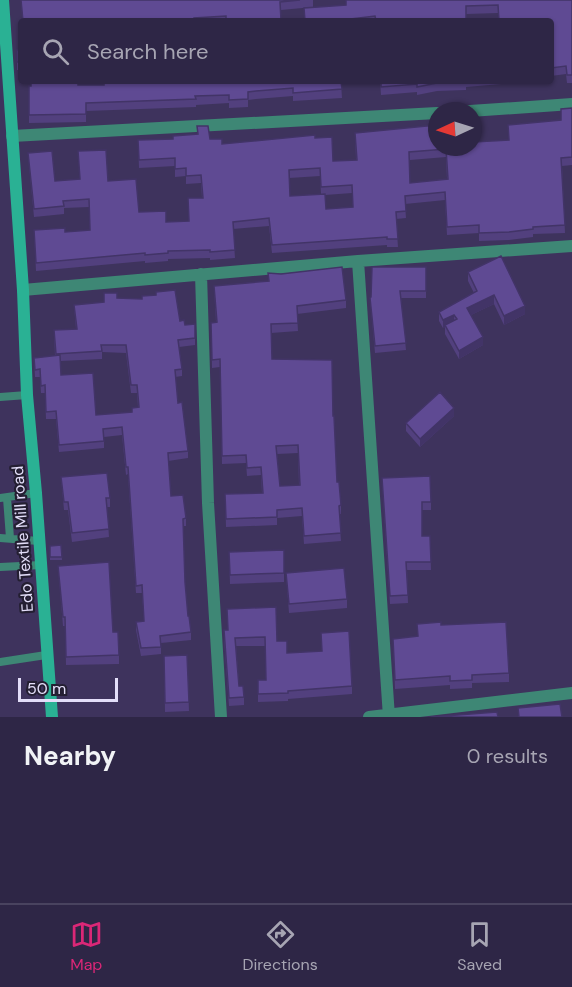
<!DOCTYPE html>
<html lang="en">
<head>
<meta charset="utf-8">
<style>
  :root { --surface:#2e2646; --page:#362e4d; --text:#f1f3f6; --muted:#a7a5b3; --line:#49435f; --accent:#db2777 }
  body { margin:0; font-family:"DM Sans",sans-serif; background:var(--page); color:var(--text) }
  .compass { position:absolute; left:428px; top:102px; width:54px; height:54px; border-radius:50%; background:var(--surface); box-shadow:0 2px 4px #0004; rotate:266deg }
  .scale { position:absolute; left:18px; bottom:15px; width:100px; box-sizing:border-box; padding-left:6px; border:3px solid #e3def9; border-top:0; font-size:16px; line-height:21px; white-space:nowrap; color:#e3def9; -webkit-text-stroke:4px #241f32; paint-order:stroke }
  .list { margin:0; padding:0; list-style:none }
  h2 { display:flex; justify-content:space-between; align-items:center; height:78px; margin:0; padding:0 24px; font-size:26px }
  h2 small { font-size:20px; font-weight:400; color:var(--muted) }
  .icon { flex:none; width:33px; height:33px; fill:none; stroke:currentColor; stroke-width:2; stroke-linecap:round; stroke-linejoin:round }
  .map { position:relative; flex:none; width:572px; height:717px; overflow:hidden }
  .search { position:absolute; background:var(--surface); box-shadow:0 2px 4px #0004; left:18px; right:18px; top:18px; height:66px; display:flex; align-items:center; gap:15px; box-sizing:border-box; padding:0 21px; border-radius:6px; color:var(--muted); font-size:22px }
  .sheet { height:186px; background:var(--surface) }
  nav { display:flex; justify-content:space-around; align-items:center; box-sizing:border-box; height:84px; border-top:2px solid var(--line); background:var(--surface); font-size:16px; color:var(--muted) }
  nav a { display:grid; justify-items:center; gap:3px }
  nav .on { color:var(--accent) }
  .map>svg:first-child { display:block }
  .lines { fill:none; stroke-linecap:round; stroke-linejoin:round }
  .lane { stroke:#3e8775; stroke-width:8 }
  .street { stroke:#3e8775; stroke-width:12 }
  .secondary { stroke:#2ab194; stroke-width:12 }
  .wall { fill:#52407e; fill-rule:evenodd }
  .shaded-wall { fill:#423467 }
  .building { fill:#5f4a93; stroke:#423467; stroke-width:1.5; fill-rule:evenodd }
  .labels { text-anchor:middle; stroke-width:4.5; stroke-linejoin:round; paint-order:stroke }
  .street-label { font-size:16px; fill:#e3def9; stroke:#241f32 }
</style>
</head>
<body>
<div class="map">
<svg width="572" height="717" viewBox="0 0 572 717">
  <rect width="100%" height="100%" fill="#3e335d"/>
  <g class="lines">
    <!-- lane -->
    <path class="lane" d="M0 397 27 395
      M0 498 36 493
      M7 498 10 538
      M0 538 39 541
      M0 567 41 565
      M0 662 46 655"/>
    <!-- street -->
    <path class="street" d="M470 111 572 104
      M12 136 437 113
      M358 261 389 717
      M201 274 208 503 221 717
      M23 290 358 261 572 246
      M369 717 572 693"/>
    <!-- secondary -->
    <path class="secondary" d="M3 0 23 290 27 395 36 493 52 717"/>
  </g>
  <!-- wall -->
  <path class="wall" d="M21 0H313V7L281 10V21H23Z
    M346 0H572V83H567L566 74 551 76V21H499L498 13 466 14V21H305L304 8 346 5Z
    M17 50H21V70H17Z
    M103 81H371L341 83 342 98 293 101V96L256 99 248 100V107L229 108V103L196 105V107L86 111V122L29 123V86L103 85Z
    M380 81H526V82L466 87V90L437 91 417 95V92L381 95Z
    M572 108V165L562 166 565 233 533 234V237L509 240 479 241V233L447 235 445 200 405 204 406 218 396 219 398 247H387V245L272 253 269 226 233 229 235 258 210 260V258L168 259V261L145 263V261L36 271 34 230 65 232 90 230 89 207 64 208V214L34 217 28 153 55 181H108L139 212 166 222 188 221 202 198 201 183 186 184V176L175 177V166L139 168 138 140 173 139 197 134V126L210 139 222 144 315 138 333 161 356 160 355 133 437 147 509 140 508 125 561 120V109ZM446 157 447 179 410 183V160ZM320 176 321 194 290 196 289 178ZM352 193 353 207 326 209 325 195Z
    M426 267V298H401L406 350 375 353 370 298Z
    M468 272 525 314 504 325 494 304 471 315 483 345 459 359 445 334V328H443L439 321V312L474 293 468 281Z
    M268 273 346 300V308L297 314 298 331 271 333 272 359 333 416 337 482 341 505V514H339L341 541 304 544 302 516 277 518V525L226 527 225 494 262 493 261 475 247 476 246 463 222 464 220 367 212 368 211 323 216 322 214 286 268 281ZM298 453 299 485 280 486 277 454Z
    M117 298 180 321 185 325 195 324V345L179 347 182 369V376L175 377 178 403 188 451V458L168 461 171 496 186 518V526H183L185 582 188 616 191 632V640L161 643V654L141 656 136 630V622L144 621 142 593H136L128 474 126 475 122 435 104 437V448L59 452 56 419H46L45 393H41L40 377H35L34 358 55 356 54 330 76 329 74 305 104 302ZM102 352 126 353 131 393H137L138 407 132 412 96 415 61 375 60 361 102 359Z
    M454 416 420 447 406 431V423Z
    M61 477 110 498V507H107L109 537 72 542 68 510H64Z
    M382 478 431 502V510H422V536H430L431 570H407L408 603 390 604Z
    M61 545 62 560H50V546Z
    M284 550V582L230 584 229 552Z
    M58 566 113 632 119 655V664L66 665 65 626H63Z
    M286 573 347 599V608L289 613Z
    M227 609 277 641 287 653 322 651 321 633 352 686V694L288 699V701L258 702V680H266L265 646H236L239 686 244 697V705L229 706 224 638V630H228Z
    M417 624 441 625 509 673V682L472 683V688L450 689V685L395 689 393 639 418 637Z
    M187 655 189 711 165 712 164 656Z"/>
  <!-- shaded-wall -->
  <path class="shaded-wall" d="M494 295V304L467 317V308Z
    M525 306V314L504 325V316Z
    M454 315V323L445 325V328H443V320Z
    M483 337V345L459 359V351Z
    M454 408V416L420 447V439Z"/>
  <!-- building -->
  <path class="building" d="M21 0H300L280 2 281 20 260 21H226V16L194 18V21H23Z
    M346 0H572V75H567L566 66 551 68V21H499L498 5 466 6V21H376L375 16 334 21H305L304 8 346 5Z
    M17 50H21V62H17Z
    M31 81H78V85H104V81H341L342 89 293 93V88L256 91 248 92V99L229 100V95L195 96 196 99 86 103V114L29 115V86H31Z
    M381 81H466L437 83 417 87V84L381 87Z
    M572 108V157L561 158 565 225 533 227V229L509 232 479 233V225L447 227 445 192 405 196 406 211 396 212 398 239H387V237L272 245 269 218 233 222 235 250 210 252V250L168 251V253L145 255V253L36 263 34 230 65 228V232L90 230 89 199 63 201 64 206 34 209 28 153 52 151 55 181 80 179 78 151 106 150 108 181 136 179 139 212 166 211V222L189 221 188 198H203L201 175 186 176V168L175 169V158L139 160 138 140 173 139V136L198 134 197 126H208L210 139H222V144L315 135V138L332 137 333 161 357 160 355 133 437 125V147H473V142L509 140 508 125 561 120V109ZM446 149 448 179 410 183 409 152ZM320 168 321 187 352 185 353 207 326 209 325 194 290 196 289 170Z
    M501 256 525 306 504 316 494 295 467 308 483 337 459 351 445 325 457 319 454 315 443 320 439 312 477 291 468 272Z
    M342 267 346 300 297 306 298 323 271 324 272 359 332 360 333 416H334L337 482H339L341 505 339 506 341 533 304 536 302 508 277 510V517L226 519 225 494 263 493 261 467 247 468 246 455 222 456 220 359 212 360 211 323 217 322 214 286 269 281 268 273 281 274ZM298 445 300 485 280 486 276 446Z
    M372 267H426V291H400L406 343 375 346 370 298 371 297Z
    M175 290 180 321 184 320 185 325 195 324V338L178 340 182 369 175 370 178 403 182 402 188 451 168 453 171 496 183 495 186 518 183 519 185 582 188 616H189L191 632 160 636 161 647 141 648 136 622 144 621 142 585 136 586 128 467H126L122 427 103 429 104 441 59 445 56 411 46 412 45 385 41 386 40 369 35 370 34 358 60 355 61 375 93 373 96 415 132 412V408L139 407 137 385H131L126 345H101L102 351 56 354 54 330 77 329 74 305 104 302V293H117V298L142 299V296L156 295V292Z
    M440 392 454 408 420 439 406 423Z
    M107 473 110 498H106L109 529 72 533 68 502H64L61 477Z
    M430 476 431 502H422V536H430L431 562H406L408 595 390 596 382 478Z
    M61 545 62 557H50V546Z
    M284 550V573L230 575 229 552Z
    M109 562 113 632H118L119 655 66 657 65 617H63L58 566Z
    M344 568 347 599 289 604 286 573Z
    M276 607 277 641H287V653L322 651 321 633 349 631 352 686 288 691V693L258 694V680H266L265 637 235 638 239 686H243L244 697 229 698 224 630H228L227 609Z
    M441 622V625L506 622 509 673 472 675V680L450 681V676L395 680 393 639 418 636 417 624Z
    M187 655 189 702 165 703 164 656Z
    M560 704 562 717H519L518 708Z
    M497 712 498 717H431Z"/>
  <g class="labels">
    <!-- street labels -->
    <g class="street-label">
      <text transform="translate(22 539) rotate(-94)" y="6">Edo Textile Mill road</text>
    </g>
  </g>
</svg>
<svg class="compass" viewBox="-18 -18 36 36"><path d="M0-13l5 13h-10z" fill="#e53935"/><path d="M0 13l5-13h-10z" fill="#a7a5b3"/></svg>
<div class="scale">50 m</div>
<div class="search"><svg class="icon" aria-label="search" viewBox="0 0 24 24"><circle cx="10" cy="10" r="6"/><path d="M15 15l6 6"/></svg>Search here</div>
</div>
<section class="sheet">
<h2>Nearby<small>0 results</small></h2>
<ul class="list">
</ul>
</section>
<nav>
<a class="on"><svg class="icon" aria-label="map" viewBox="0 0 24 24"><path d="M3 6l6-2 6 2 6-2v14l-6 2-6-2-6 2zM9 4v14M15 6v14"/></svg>Map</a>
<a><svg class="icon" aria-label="directions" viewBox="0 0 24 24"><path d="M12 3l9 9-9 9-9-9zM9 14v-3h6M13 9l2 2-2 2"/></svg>Directions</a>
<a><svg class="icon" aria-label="saved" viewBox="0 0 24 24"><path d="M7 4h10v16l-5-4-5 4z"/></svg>Saved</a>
</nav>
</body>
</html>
